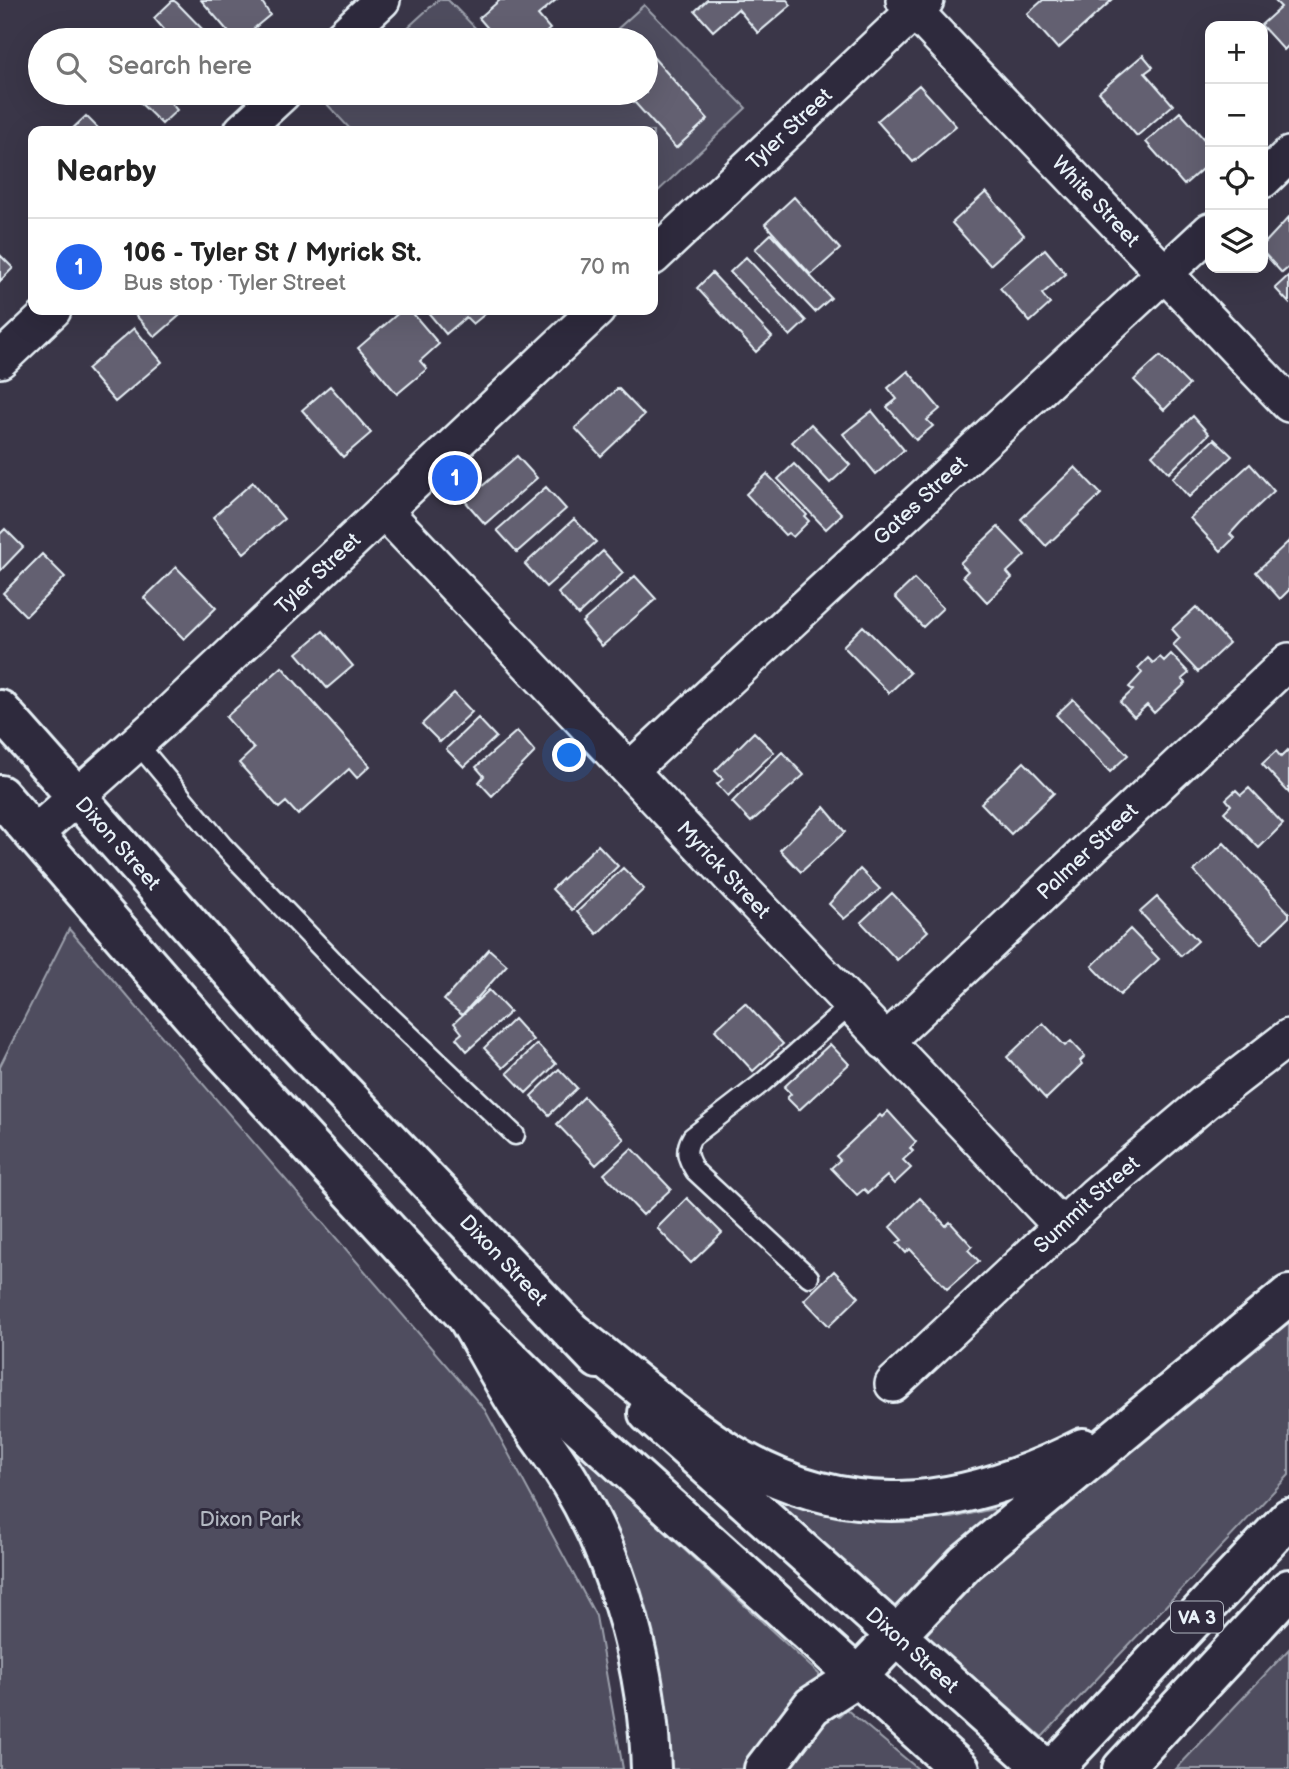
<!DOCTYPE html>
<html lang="en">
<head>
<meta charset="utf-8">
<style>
  :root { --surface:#fff; --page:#f2f2f2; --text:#222; --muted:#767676; --line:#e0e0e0; --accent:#2563eb }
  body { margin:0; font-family:"Balsamiq Sans",sans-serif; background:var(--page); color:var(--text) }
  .controls { position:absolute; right:21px; top:21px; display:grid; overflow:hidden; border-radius:14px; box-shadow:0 7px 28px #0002 }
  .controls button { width:63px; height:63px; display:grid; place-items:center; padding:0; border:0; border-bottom:2px solid var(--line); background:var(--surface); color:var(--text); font:35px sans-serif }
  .you { position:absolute; left:570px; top:756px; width:24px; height:24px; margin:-18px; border:5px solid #fff; border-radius:50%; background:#1a73e8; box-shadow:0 0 0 10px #1a73e833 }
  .badge { display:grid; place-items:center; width:46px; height:46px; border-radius:50%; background:var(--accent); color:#fff; font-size:23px; font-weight:700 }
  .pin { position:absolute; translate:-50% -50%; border:4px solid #fff; box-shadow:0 2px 7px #0006 }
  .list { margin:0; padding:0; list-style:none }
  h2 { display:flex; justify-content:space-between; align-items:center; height:91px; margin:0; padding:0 28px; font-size:30px }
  h2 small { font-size:23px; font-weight:400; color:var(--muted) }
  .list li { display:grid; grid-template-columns:46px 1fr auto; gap:21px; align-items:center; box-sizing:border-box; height:98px; padding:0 28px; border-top:2px solid var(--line) }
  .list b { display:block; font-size:26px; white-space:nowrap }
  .list p { margin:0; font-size:23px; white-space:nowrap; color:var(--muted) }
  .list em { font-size:23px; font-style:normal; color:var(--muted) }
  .icon { flex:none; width:38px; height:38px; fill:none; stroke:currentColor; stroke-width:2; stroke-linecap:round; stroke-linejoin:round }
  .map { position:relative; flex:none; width:1289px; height:1769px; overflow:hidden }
  .search { position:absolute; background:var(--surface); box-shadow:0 7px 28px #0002; left:28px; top:28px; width:630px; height:77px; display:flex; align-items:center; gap:18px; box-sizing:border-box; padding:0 24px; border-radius:38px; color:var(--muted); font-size:26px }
  .panel { position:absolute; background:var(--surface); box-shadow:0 7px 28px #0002; left:28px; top:126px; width:630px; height:189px; border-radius:14px }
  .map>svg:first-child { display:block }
  .green { fill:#504e5f; stroke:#9ca0ac; stroke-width:2 }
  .building { fill:#636171; stroke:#e8f1f8; stroke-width:2 }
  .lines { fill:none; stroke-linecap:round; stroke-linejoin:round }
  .service-casing { stroke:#e8f1f8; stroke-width:23 }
  .minor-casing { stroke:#e8f1f8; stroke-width:40 }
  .primary-casing { stroke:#e8f1f8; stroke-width:44 }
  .trunk-casing { stroke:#e8f1f8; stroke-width:44 }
  .service { stroke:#2f2a3d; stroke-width:18 }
  .minor { stroke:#2f2a3d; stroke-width:35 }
  .primary { stroke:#2f2a3d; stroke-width:38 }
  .trunk { stroke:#2f2a3d; stroke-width:38 }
  .labels { text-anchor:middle; stroke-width:6; stroke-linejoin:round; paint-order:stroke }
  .shield { fill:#2f2a3d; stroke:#b0b5c0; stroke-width:2 }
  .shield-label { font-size:19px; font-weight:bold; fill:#e8f1f8 }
  .street-label { font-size:21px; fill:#e8f1f8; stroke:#2f2a3d }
  .park-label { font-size:21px; fill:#b3b8c2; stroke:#2f2a3d }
</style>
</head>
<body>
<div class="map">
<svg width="1289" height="1769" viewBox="0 0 1289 1769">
  <rect width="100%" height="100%" fill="#3a3648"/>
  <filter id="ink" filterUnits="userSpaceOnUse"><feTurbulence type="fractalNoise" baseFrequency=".0143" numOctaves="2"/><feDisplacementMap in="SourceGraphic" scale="14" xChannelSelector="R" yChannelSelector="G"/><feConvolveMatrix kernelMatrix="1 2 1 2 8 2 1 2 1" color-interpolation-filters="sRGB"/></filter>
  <g filter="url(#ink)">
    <!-- green -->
    <path class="green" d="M438 0H448L487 40H394Z
      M644 5 746 108 653 196V131H352L325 102 336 93H537L541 97 546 93H646V40H605Z
      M69 929 485 1410 596 1616 623 1769H0V1066Z
      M1289 1315V1475L1042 1737 922 1632 925 1623 1162 1418Z
      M562 1437 820 1675 748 1769H670C663 1699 653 1631 630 1564 615 1519 586 1478 562 1437Z
      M768 1488 896 1519 952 1518 993 1509 997 1513 900 1609 893 1608 765 1494Z
      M1289 1649V1769H1176Z
      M846 1709 918 1769H784L832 1710 839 1716Z"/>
    <!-- building -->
    <path class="building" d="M173 0 177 3 213 40H173L154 18Z
      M201 0H261L270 15 240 40 234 33 232 36Z
      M500 0H556L538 15 550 29 537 40H526L520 34 513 40H498L479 18Z
      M707 0H787L791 5 758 33 738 9 713 31 695 11Z
      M1043 0H1112L1058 49 1027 14Z
      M1274 0H1289V45L1284 50 1261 25 1281 7Z
      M1143 55 1153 67 1145 73 1173 105 1137 136 1099 92Z
      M653 57 708 119 676 148 626 93H646V64Z
      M919 85 956 126 913 162 877 121Z
      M130 93H168L174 99 170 102 177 110 162 124Z
      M1180 112 1210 146V162L1184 185 1146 142Z
      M86 116 101 131H70Z
      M986 192 1024 235 990 265 952 223Z
      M794 197 840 249 811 275 765 224Z
      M1289 217V267L1282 273 1263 252V245Z
      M771 234 831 298 815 312 755 249Z
      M1045 249 1066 274 1042 294 1050 304 1030 322 1000 288Z
      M0 255 13 268 0 281Z
      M746 257 806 321 790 336 730 272Z
      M712 273 772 337 756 352 697 288Z
      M1289 275V303L1275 288Z
      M131 310H186L155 337Z
      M402 310H410L439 344 420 361 427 369 397 394 358 348Z
      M426 310H490L473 324 466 317 446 334Z
      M134 328 162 362 115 402 87 369Z
      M1160 356 1189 385 1164 410 1134 380Z
      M908 371 940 409 927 420 933 426 916 440 887 407 897 399 888 388Z
      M330 386 371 433 343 457 302 410Z
      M618 388 644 415 601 456 575 428Z
      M872 411 904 450 876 474 843 434Z
      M1193 416 1209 434 1169 473 1152 455Z
      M811 424 850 465 830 483 792 442Z
      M1214 439 1232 456 1189 497 1172 478Z
      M517 456 537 478 485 524 465 501Z
      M794 464 842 514 826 529 778 479Z
      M1250 464 1274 491 1241 522 1230 534 1234 538 1221 551 1190 518Z
      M1075 467 1101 494 1046 546 1021 519Z
      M767 474 807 515 805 517 809 521 793 537 788 533 785 535 746 494Z
      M253 482 284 519 244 553 213 517Z
      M546 487 566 509 517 552 497 530Z
      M574 519 596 542 546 587 525 564Z
      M998 527 1025 555 1007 572 1012 578 987 602 963 576 968 571 960 563Z
      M5 529 23 547 0 571V534Z
      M1289 541V590L1280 599 1256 572Z
      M603 551 623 573 578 615 558 593Z
      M42 554 65 577 26 616 3 593Z
      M176 567 216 608 184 639 144 598Z
      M635 576 656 599 602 646 582 622Z
      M914 579 943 608 923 627 895 597Z
      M1196 607 1229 643 1198 672 1173 645 1180 638 1172 629Z
      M863 626 910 673 889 693 843 646Z
      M323 631 353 666 327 688 297 653Z
      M1171 654 1189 673 1182 679 1186 683 1154 713 1147 705 1134 717 1120 702 1133 690 1129 687 1142 673 1138 668 1148 658 1153 663 1160 657 1164 661Z
      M282 667 370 766 357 778 349 769 298 815 286 802 279 808 239 763 254 749 226 717Z
      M454 693 472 712 440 742 422 724Z
      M1073 699 1128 755 1110 772 1056 715Z
      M478 718 496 737 464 767 446 749Z
      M517 731 535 752 492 796 479 782 484 776 476 767Z
      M754 732 774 752 728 796 717 784 723 779 715 771Z
      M1288 750 1289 751V793L1262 764 1276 751 1281 757Z
      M782 752 804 775 751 822 732 802Z
      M1024 762 1054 793 1011 834 981 803Z
      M1249 788 1283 824 1259 848 1224 812 1231 805 1226 799 1236 790 1241 795Z
      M824 807 845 832 801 872 780 850Z
      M1224 843 1289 913V917L1261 944 1194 871Z
      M598 845 618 866 572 910 552 889Z
      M623 868 644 889 597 934 577 912Z
      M860 869 880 889 844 919 829 904Z
      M892 893 928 931 897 960 861 922Z
      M1157 897 1198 941 1181 956 1140 912Z
      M1130 929 1159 959 1120 995 1092 966Z
      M489 949 507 965 462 1015 444 1000Z
      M489 990 510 1012 467 1051 456 1038 462 1033 454 1023Z
      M745 1003 783 1044 753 1071 715 1030Z
      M514 1019 533 1040 503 1068 484 1048Z
      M1043 1023 1065 1046 1071 1041 1085 1056 1080 1061 1082 1064 1046 1099 1007 1057Z
      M537 1044 556 1064 526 1093 507 1073Z
      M830 1044 849 1064 799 1110 787 1098 791 1094 784 1087Z
      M559 1069 577 1088 549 1115 531 1096Z
      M584 1097 624 1139 596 1165 557 1124Z
      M888 1111 916 1142 910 1148 913 1151 903 1160 911 1168 894 1184 887 1176 868 1193 864 1189 857 1195 831 1168 840 1160 836 1156 880 1115 882 1117Z
      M632 1148 671 1189 643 1215 604 1174Z
      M687 1198 722 1233 691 1263 657 1228Z
      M920 1198 946 1226 950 1222 972 1246 968 1250 979 1261 947 1289 910 1249 906 1253 897 1243 902 1240 890 1227Z
      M834 1271 859 1297 829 1326 804 1300Z"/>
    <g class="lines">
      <defs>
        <path id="service" d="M137 743 223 846 349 977 515 1135
          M809 1277 695 1171C687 1158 684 1151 692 1137L762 1083 850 1006"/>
        <g id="minor">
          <path id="s1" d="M904 0 1289 404"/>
          <path d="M339 40 382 0"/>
          <path d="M242 131 283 93"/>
          <path d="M1263 180 1289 155"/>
          <path id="s2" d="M653 257 926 0"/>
          <path d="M0 360 53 310"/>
          <path id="s3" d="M384 511 1062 1227"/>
          <path id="s4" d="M630 770 1210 231"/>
          <path id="s5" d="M36 833 158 724 597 310"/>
          <path id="s6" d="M885 1042 1289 661"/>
          <path id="s7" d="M893 1384 1095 1195 1205 1102 1289 1037"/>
        </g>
        <g id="primary">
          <path id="s8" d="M0 710 277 1023 598 1359"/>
          <path d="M0 795 223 1051 467 1317 566 1414 960 1769"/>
          <path id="s9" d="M648 1413 1045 1769"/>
        </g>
        <path id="trunk" d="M467 1317C486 1349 503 1382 523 1413 539 1437 557 1460 571 1484 621 1567 648 1672 651 1769
          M575 1334C622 1371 668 1412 717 1445 839 1526 958 1512 1083 1448
          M764 1769 812 1706 857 1677 965 1563 1289 1295
          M1053 1769 1289 1518
          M1122 1769 1289 1589"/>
      </defs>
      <!-- service casing -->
      <use href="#service" class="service-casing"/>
      <!-- minor casing -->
      <use href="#minor" class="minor-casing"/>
      <!-- primary casing -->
      <use href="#primary" class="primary-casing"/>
      <!-- trunk casing -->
      <use href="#trunk" class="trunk-casing"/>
      <!-- service -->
      <use href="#service" class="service"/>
      <!-- minor -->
      <use href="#minor" class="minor"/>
      <!-- primary -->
      <use href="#primary" class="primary"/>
      <!-- trunk -->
      <use href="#trunk" class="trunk"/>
    </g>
  </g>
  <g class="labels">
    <!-- shield labels -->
    <rect class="shield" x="1171" y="1601.5" width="52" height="31" rx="5"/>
    <g class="shield-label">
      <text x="1197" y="1624">VA 3</text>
    </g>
    <!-- street labels -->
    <g class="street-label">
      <text dy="7" stroke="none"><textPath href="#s2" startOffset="187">Tyler Street</textPath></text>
      <text dy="7" stroke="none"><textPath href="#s1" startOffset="278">White Street</textPath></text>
      <text dy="7" stroke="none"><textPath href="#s4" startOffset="396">Gates Street</textPath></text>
      <text dy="7" stroke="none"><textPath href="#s5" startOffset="383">Tyler Street</textPath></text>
      <text dy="7" stroke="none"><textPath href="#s8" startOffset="178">Dixon Street</textPath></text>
      <text dy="7" stroke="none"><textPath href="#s6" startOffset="278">Palmer Street</textPath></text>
      <text dy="7" stroke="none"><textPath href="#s3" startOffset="494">Myrick Street</textPath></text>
      <text dy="7" stroke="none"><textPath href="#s7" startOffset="264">Summit Street</textPath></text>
      <text dy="7" stroke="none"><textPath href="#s8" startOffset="746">Dixon Street</textPath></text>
      <text dy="7" stroke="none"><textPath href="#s9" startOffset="355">Dixon Street</textPath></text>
    </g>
    <!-- park labels -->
    <g class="park-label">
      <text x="250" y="1526">Dixon Park</text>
    </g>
  </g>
</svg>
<div class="controls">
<button>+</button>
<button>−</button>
<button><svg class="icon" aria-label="locate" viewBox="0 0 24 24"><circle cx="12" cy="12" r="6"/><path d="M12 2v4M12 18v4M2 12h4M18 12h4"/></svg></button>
<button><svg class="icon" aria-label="layers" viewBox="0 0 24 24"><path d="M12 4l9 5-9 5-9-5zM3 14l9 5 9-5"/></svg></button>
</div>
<div class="you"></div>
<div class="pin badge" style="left:455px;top:478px">1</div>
<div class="search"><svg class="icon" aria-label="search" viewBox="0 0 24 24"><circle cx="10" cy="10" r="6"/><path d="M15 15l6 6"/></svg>Search here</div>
<section class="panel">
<h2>Nearby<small></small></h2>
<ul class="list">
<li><span class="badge">1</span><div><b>106 - Tyler St / Myrick St.</b><p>Bus stop · Tyler Street</p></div><em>70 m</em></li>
</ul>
</section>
</div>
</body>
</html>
